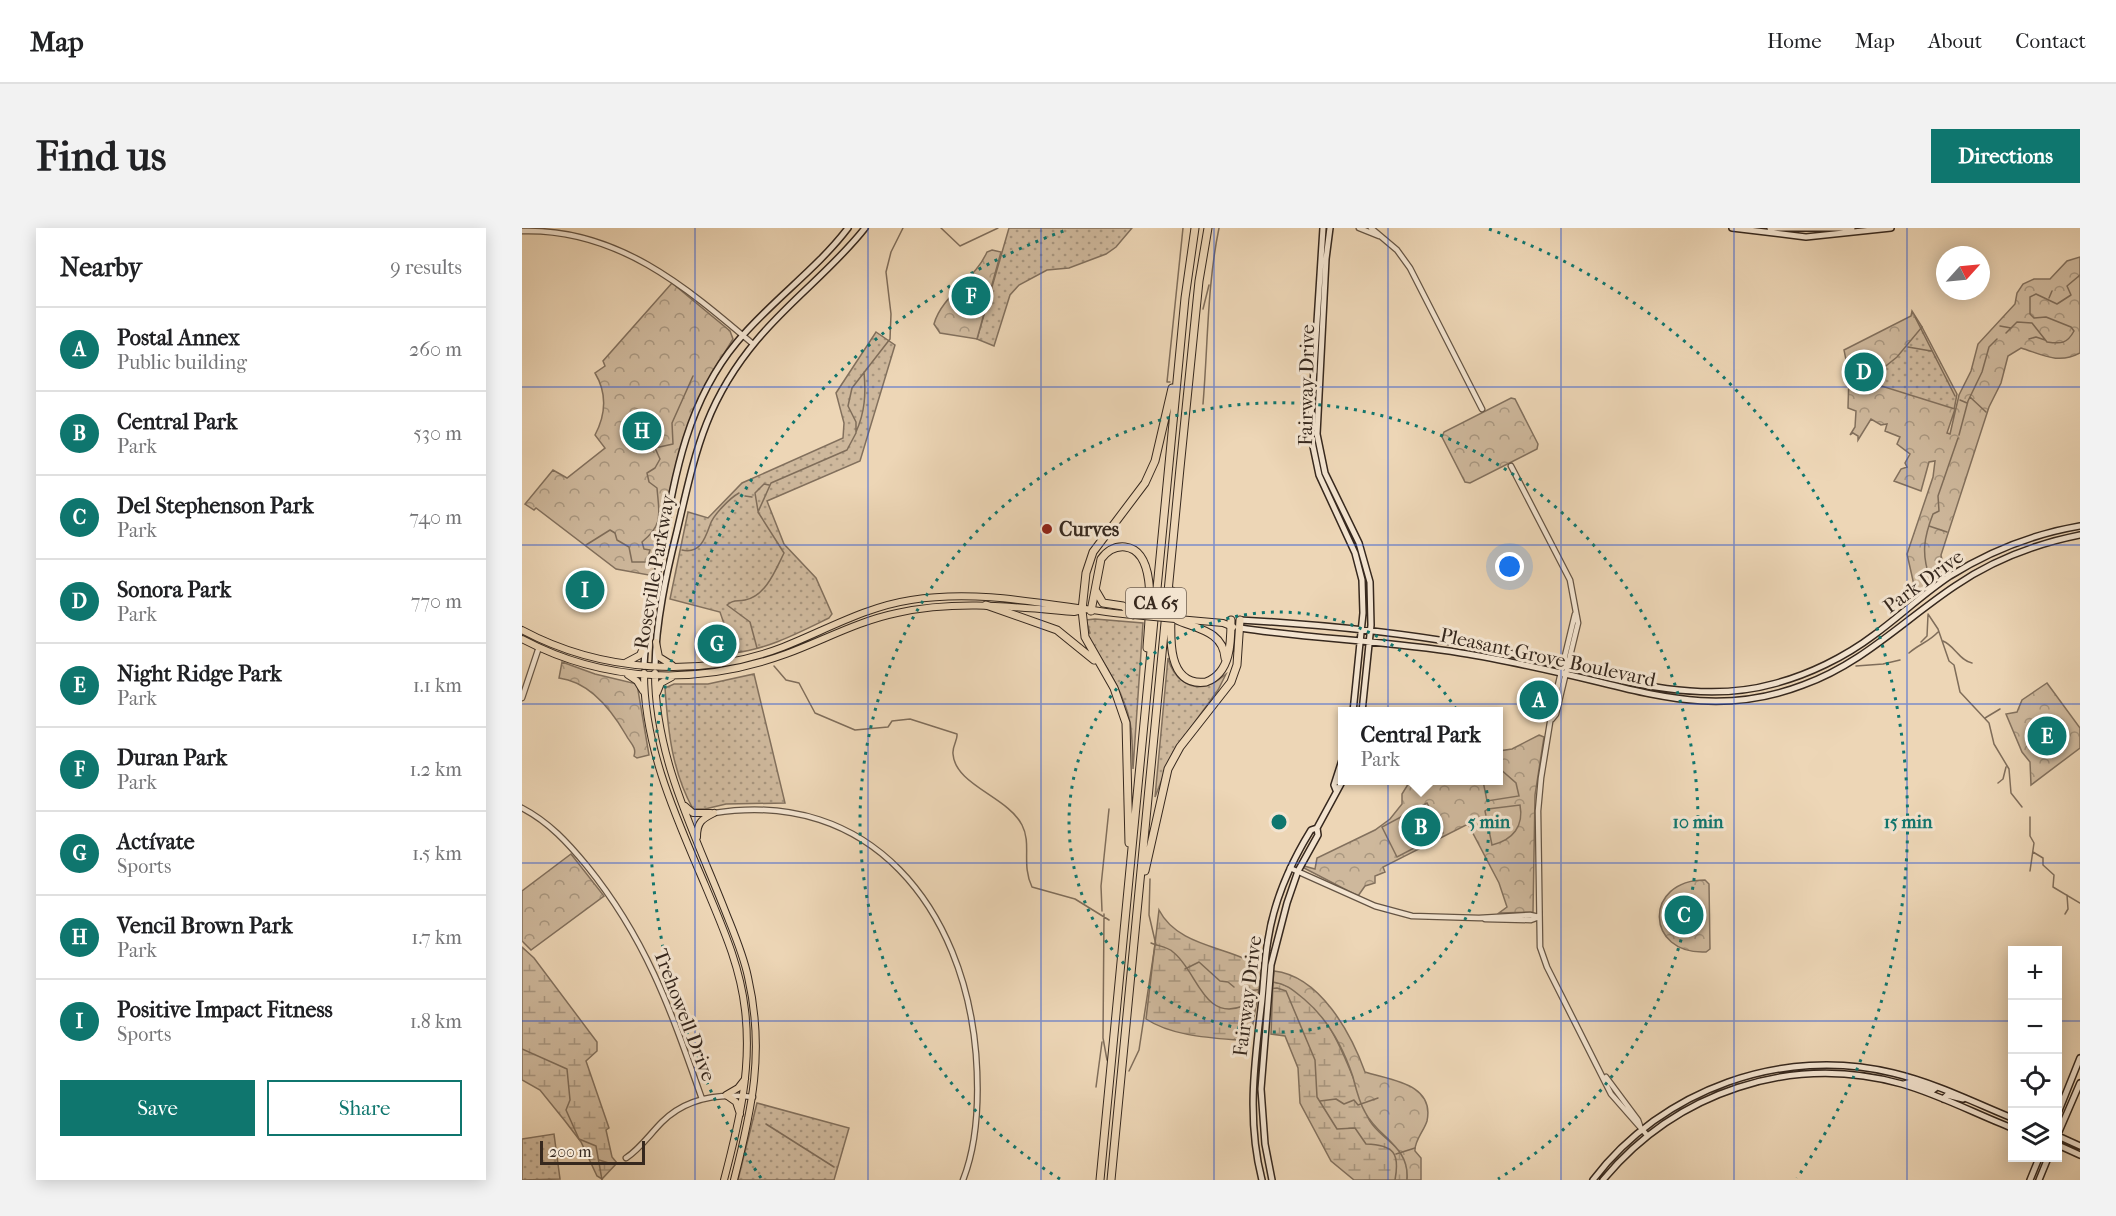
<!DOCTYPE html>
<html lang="en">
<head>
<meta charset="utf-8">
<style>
  :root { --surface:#fff; --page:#f2f2f2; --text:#202124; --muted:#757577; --line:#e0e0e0; --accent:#0f766e }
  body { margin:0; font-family:"IM FELL French Canon",serif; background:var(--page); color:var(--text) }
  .controls { position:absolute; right:18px; bottom:18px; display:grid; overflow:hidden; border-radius:0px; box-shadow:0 3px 15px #0003 }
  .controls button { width:54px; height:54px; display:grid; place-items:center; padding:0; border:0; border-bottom:2px solid var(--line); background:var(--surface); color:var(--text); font:30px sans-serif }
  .compass { position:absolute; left:1414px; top:18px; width:54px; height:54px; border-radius:50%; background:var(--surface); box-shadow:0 3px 15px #0003; rotate:63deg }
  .scale { position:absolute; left:18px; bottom:15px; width:105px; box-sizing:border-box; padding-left:6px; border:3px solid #36281e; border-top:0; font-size:16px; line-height:21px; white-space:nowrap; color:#36281e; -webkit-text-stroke:4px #f3e4d0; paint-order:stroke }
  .you { position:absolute; left:988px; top:339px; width:21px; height:21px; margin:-15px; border:4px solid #fff; border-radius:50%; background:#1a73e8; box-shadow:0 0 0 9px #1a73e833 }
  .badge { display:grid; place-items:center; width:39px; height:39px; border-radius:50%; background:var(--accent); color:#fff; font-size:20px; font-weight:700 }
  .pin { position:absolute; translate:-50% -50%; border:3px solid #fff; box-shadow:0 2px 6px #0006 }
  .popup { position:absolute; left:816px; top:479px; width:165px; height:78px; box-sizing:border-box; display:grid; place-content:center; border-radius:0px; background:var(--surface); filter:drop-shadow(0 2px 4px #0005); font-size:20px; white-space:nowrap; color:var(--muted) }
  .popup b { font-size:22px; color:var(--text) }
  .popup::after { content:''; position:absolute; left:50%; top:100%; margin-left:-12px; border:12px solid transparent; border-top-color:var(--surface) }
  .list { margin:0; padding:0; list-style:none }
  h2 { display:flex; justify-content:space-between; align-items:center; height:78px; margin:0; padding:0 24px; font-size:26px }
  h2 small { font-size:20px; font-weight:400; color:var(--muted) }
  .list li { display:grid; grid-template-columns:39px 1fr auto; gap:18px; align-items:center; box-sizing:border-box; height:84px; padding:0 24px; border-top:2px solid var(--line) }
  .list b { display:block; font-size:22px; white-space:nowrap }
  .list p { margin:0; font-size:20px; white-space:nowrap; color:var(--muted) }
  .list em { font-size:20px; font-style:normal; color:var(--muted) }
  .actions { display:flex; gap:12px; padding:18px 24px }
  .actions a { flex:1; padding:14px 0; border:2px solid var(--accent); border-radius:0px; text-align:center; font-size:21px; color:var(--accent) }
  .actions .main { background:var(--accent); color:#fff }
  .icon { flex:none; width:33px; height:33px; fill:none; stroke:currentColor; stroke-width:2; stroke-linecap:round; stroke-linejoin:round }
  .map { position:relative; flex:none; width:1558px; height:952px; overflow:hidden; border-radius:0px }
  header { display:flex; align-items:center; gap:36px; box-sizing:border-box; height:84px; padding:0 30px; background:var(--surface); border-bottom:2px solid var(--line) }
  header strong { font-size:28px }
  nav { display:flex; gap:33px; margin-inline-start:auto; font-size:21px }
  .intro { display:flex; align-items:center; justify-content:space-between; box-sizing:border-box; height:144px; padding:0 36px }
  h1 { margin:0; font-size:42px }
  .button { padding:15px 27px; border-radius:0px; background:var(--accent); color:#fff; font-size:21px; font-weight:700 }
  main { display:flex; gap:36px; padding:0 36px }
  aside { flex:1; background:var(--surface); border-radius:0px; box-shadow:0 3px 15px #0003 }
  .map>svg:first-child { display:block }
  .grass { fill:url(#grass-dots); stroke:#82705d; stroke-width:1.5 }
  .wetland { fill:url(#wetland-marsh); stroke:#82705d; stroke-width:1.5 }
  .park { fill:url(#park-crowns); stroke:#82705d; stroke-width:1.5 }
  .pitch { fill:#ceb89c; stroke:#82705d; stroke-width:1.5 }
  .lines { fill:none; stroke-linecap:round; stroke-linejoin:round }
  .stream { stroke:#7f6d5a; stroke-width:1.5 }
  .tertiary-casing { stroke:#645444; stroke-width:7 }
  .secondary-casing { stroke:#36281e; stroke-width:8 }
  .primary-casing { stroke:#36281e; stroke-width:8 }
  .motorway-casing { stroke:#36281e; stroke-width:9 }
  .tertiary { stroke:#f3e4d0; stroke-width:4.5 }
  .secondary { stroke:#f3e4d0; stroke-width:5 }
  .primary { stroke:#edd6b6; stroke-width:6 }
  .motorway { stroke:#edd6b6; stroke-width:7 }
  .primary-bridge-casing { stroke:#36281e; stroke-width:8; stroke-linecap:butt }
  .primary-bridge { stroke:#edd6b6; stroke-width:6 }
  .grid { fill:none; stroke:#1d4ed8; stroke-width:1.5; stroke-opacity:0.55 }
  .ring { fill:none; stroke:#0f766e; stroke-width:3; stroke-dasharray:3 6 }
  .poi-dot { fill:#8f2418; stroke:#f3e4d0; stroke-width:2 }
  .labels { text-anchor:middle; stroke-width:6; stroke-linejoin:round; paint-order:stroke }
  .shield { fill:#f3e4d0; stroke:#6f6053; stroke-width:1.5 }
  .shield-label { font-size:18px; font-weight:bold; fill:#36281e }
  .street-label { font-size:20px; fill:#36281e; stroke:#f3e4d0 }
  .poi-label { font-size:20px; font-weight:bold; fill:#36281e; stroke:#f3e4d0; text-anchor:start }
  .centre { fill:#0f766e; stroke:#f3e4d0; stroke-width:3 }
  .ring-label { font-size:18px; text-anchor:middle; font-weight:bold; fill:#0f766e; stroke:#f3e4d0; stroke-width:6; stroke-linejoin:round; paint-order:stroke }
</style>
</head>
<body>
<header>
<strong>Map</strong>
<nav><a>Home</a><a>Map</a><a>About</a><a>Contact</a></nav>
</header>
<div class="intro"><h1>Find us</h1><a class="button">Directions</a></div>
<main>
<aside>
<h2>Nearby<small>9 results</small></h2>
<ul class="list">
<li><span class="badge">A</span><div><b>Postal Annex</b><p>Public building</p></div><em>260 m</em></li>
<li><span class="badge">B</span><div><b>Central Park</b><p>Park</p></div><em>530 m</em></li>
<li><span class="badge">C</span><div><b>Del Stephenson Park</b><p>Park</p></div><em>740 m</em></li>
<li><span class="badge">D</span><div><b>Sonora Park</b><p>Park</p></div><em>770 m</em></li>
<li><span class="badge">E</span><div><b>Night Ridge Park</b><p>Park</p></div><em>1.1 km</em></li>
<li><span class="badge">F</span><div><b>Duran Park</b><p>Park</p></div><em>1.2 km</em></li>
<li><span class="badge">G</span><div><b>Actívate</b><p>Sports</p></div><em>1.5 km</em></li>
<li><span class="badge">H</span><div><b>Vencil Brown Park</b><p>Park</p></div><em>1.7 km</em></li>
<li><span class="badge">I</span><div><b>Positive Impact Fitness</b><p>Sports</p></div><em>1.8 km</em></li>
</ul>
<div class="actions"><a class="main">Save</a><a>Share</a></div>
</aside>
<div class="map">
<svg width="1558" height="952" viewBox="0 0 1558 952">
  <defs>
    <pattern id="grass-dots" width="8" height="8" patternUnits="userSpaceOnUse" patternTransform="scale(1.5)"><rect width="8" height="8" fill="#ceb89c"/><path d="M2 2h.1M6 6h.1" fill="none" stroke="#a8967f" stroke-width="1.8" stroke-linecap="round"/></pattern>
    <pattern id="wetland-marsh" width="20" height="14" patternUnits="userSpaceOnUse" patternTransform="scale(1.5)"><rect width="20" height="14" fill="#ceb89c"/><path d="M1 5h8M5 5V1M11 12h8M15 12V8" fill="none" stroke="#a8967f"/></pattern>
    <pattern id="park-crowns" width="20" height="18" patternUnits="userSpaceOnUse" patternTransform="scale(1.5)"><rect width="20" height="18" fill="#ceb89c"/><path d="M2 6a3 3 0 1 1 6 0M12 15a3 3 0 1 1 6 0" fill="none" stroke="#a8967f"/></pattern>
  </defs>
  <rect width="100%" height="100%" fill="#edd6b6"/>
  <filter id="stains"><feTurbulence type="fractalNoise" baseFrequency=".00333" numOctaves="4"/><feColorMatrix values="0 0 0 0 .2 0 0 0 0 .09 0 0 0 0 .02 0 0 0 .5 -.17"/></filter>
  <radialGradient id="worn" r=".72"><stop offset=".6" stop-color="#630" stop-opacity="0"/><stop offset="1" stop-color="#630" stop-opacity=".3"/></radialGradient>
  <!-- grass -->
  <path class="grass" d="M487 0H610L594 19 584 26 547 40 525 42 497 57 488 67 472 118 455 111Z
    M1400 99 1435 166 1432 182 1336 161 1346 137Z
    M354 104 373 117 338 233 245 273 262 316 294 350 310 386 307 390C276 405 246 421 212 425L198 384 148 371 166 284 186 290 220 255 321 210 322 195 314 165Z
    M573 391 621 395 611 541C610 526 611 510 608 494 601 461 581 434 564 406L568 405 564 392Z
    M646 430C651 449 667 465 689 456 695 454 701 448 704 446L696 462 651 524 633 569Z
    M232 446 263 575 204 576 183 581H171C150 543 146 503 143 460L152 456H186Z
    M235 875 327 900 312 952H216Z
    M32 906 38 951 0 952V911Z"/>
  <!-- wetland -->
  <path class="wetland" d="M637 682C658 723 719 718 740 743L729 807 725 813C693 810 651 809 624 791Z
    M0 719 12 730 75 814V823L64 833 87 900 84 902 90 929 95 935 80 951 75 948 59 914 43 893 18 862 0 852Z
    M751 754C798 761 821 823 836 862 840 872 843 888 850 896 866 917 888 919 885 952H832L809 933 778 875 776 840 763 808 749 806Z"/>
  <!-- park -->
  <path class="park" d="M470 22 479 24 455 111 418 105 412 96C420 67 453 52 465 24Z
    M1558 29V125C1536 137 1519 126 1499 120L1486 128 1479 155 1467 179 1419 327 1423 346 1394 366 1385 326 1411 249 1413 233 1407 234 1399 263 1372 253 1379 241 1385 239 1383 235 1388 226 1375 216 1378 209 1363 203 1365 196 1359 197 1349 191 1336 212V208L1331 205 1328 207 1333 199 1334 183 1326 180 1327 147 1322 122 1389 88 1390 83 1400 99 1375 129 1354 146 1353 156 1433 181 1425 205 1428 206 1437 167 1449 143 1456 116 1493 76 1495 65 1501 56 1512 51H1528L1545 33Z
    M150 55 208 103 211 111 187 150 166 200 150 254 132 348 94 341 14 280 12 282 3 276 31 242 45 250 83 220 73 207C84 186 85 165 73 145L83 138 81 133Z
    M989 170 993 171 1016 216 1015 221 948 255 943 254 920 209 922 204Z
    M40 434 73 446 115 456 127 527 115 530 112 528C115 519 108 515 104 507 89 481 68 454 37 450Z
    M1525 455 1558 500V520L1509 557 1508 534 1500 524 1484 486 1495 484 1500 472Z
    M1017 507 1022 509 1013 567 1011 684 977 685 985 679 977 655 946 596 861 639 863 644 853 648V655L843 658 836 668 782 640V638L793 641 795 630 853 602 868 591 880 576V566L888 553 977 552V523L990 521Z
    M49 626 82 668 9 722 0 713V663Z
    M1183 652 1187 656 1188 721 1184 724C1123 727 1121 652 1183 652Z
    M752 743C798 748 829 805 843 844 867 852 913 855 905 893 902 903 892 913 893 923L899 930V952H885C888 918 856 910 843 884 837 874 834 861 831 849 821 819 807 792 782 771 771 762 765 756 751 754Z"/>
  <!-- pitch -->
  <path class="pitch" d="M977 540 994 555 997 568 965 573 961 553 977 552Z
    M905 575 921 605 875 629 860 599Z
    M998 577C1002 598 991 612 970 617L963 583 966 581Z"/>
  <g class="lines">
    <!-- stream -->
    <path class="stream" d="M419 0 438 18 476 0
      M1527 70 1530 63
      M681 81 687 57
      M1393 89 1433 168
      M1478 98 1489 100
      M1484 105 1495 94 1510 95 1525 114C1539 116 1545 116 1552 103L1549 99 1524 89 1512 90 1508 86V69L1514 66 1535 76 1549 67 1545 58 1558 47
      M1507 111 1514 109 1523 112
      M1386 119 1409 123
      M648 154H645L661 0
      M1448 169 1464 184
      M1438 172 1445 175
      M681 176C686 117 685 58 697 0
      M334 204C343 184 344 166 342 144
      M1437 207 1446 173 1460 144 1467 119 1475 111
      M223 268 230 269
      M236 283 233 265 242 256 247 257
      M1407 298 1425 304
      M64 317 88 302 93 305 95 312 107 319 110 334H127
      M160 322C178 326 183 311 188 297 191 287 208 270 217 265
      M125 333 128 322 122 321 120 314C142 296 137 286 135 260L127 254 125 245 133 240 138 231 133 220 151 216 150 195 171 148
      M1408 350C1399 326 1402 309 1411 286L1417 283 1416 268 1436 210
      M1406 386 1416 401 1427 433 1432 437 1438 464 1467 495 1472 516 1487 541 1489 565 1500 579
      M1421 413C1433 418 1437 432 1450 435
      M1399 414 1405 408 1406 387
      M235 420 228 394 205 377C212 371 215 374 223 372 244 368 254 341 262 325L236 284 249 255 325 222 334 205V194L326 178 330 160 368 111 369 86 364 44 369 24 381 0
      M1387 425C1397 416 1407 414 1416 404
      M252 438 264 452 277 455 293 485 333 502 366 499 370 493 388 491 435 506C436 512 430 518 431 526 433 557 486 569 500 597 510 616 499 636 510 659L553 671 587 692
      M1334 438 1361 436 1378 432
      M1463 490 1478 481
      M1476 555 1481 551 1484 539
      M1508 589V608L1512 615 1508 643
      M1511 624 1521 630V637L1532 647 1531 659 1558 675
      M628 651 627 687 634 717
      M580 683 579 658 587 581
      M582 686 581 810 585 832
      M1543 686 1546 681 1545 667
      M629 715C636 718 646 719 651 724 675 742 681 794 721 778L720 767 723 763 755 760 764 763 793 832 795 869 815 901 833 900 844 916C872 917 878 925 873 952
      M663 741 677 734 698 753 706 754 712 759
      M0 821 45 841 48 872 44 882 57 911 74 918 80 952
      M607 843 617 822 633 717
      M574 859 580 814
      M798 873 814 871 822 876 832 872 836 877 856 870
      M244 896 312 939
      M874 926 893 920
      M77 932 90 936"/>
    <defs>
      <path id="tertiary" d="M837 0 857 8
        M849 0 875 22 888 40 960 181
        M0 3C95 0 164 59 231 116
        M989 238 1048 352 1056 395 1034 486 1030 491
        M1053 386 1030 482 1019 550 1016 583 1018 719 1025 739 1089 866 1125 907
        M0 470 17 419
        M0 580C27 594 46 615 65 638 125 712 149 783 180 871
        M192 585C349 560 442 681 454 826 457 866 456 914 441 952
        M768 640 853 678 890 688 957 690 1008 687 1017 689
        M963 691 1009 692 1017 689
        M1084 849 1116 892 1118 898
        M104 930C118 921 128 906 140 894 165 869 198 865 231 869"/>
      <path id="secondary" d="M801 0 788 204 797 247 833 325 840 352 841 385 831 484
        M808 0 804 31 795 206 803 245 837 315 848 354 849 397 840 484
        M1210 0 1284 9 1369 0
        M1248 0H1330
        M718 392C794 396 873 404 948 417 1044 433 1155 483 1251 456 1286 447 1323 429 1352 407 1378 388 1401 366 1428 348 1468 323 1511 306 1558 298
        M718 400C791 411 866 413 939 425 985 432 1031 443 1077 454 1149 472 1208 485 1281 457 1340 436 1382 392 1433 358 1471 332 1513 316 1558 307
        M122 438C124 398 133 360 140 321 153 246 165 174 215 114 249 73 294 42 326 0
        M133 439C134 393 144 347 155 303 173 227 182 175 235 112 268 72 311 41 343 0
        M817 554 821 544
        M814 562 812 557 821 529
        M1382 856 1389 854 1411 862 1415 859
        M1421 871 1425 867 1441 871
        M1536 885 1558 830
        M1536 906 1558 855
        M1536 908 1558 918
        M1536 917 1558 927
        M740 952C725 894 732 838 739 780 742 757 742 734 746 712 752 672 768 636 789 602L795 600 821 552
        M750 952 743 916 739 861 749 737 765 675 776 643 796 607 795 600
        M1071 952C1140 861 1261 818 1371 845 1413 855 1451 874 1490 890
        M1081 952C1154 864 1269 825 1380 856 1418 867 1454 886 1490 900
        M1508 952 1517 930
        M1517 952 1526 930"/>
      <path id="primary" d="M656 391 701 395 711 399
        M0 402C78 444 178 451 261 419 304 402 343 379 389 372 465 360 537 380 611 387
        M0 411C83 455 176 458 264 426 302 412 336 393 375 385 434 372 492 379 552 384L560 382
        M134 414 137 429 150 437
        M103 435 118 427 124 413
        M122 445C122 520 154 589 183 657 200 698 218 737 223 782 230 841 217 895 202 952
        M133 445C133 529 172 604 202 680 211 703 221 725 226 749 243 823 230 881 212 952
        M106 447 115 453 121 463
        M135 465 139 455 150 449
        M163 578 171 585H189
        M175 609C175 594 180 591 192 585
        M218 886 214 874 204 867 216 860 223 851"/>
      <path id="motorway" d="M574 363 581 375 601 378 611 387
        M650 363C650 391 638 460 684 454 709 445 709 414 709 392
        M464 377 535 402 572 432
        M569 383 579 331C585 323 593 318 603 319 638 323 626 395 625 420
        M653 391C673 401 701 402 703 430
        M607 615 604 495 592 460 563 409 560 382 564 345 571 324 623 255 633 233 650 160
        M623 643 646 541 658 519 709 454 715 437 718 392
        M578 952 663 70 673 0
        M589 952 658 240 677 53 686 0"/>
    </defs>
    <!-- tertiary casing -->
    <use href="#tertiary" class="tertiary-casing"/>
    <!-- secondary casing -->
    <use href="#secondary" class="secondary-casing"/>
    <!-- primary casing -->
    <use href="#primary" class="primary-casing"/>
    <!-- motorway casing -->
    <use href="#motorway" class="motorway-casing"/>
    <!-- tertiary -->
    <use href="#tertiary" class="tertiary"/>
    <!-- secondary -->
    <use href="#secondary" class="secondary"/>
    <!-- primary -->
    <use href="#primary" class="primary"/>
    <!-- motorway -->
    <use href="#motorway" class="motorway"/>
    <defs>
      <path id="primary-bridge" d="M611 387 653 391"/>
    </defs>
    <!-- primary-bridge casing -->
    <use href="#primary-bridge" class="primary-bridge-casing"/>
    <!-- primary-bridge -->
    <use href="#primary-bridge" class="primary-bridge"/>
  </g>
  <!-- grid -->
  <path class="grid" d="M173 0V952M346 0V952M519 0V952M692 0V952M866 0V952M1039 0V952M1212 0V952M1385 0V952M0 159H1558M0 317H1558M0 476H1558M0 635H1558M0 793H1490M1536 793H1558"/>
  <!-- distance rings -->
  <g class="ring">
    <circle cx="757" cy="594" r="210"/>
    <path d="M538 951A419 419 0 1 1 976 951"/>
    <path d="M239 950A629 629 0 0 1 547 1M967 1A629 629 0 0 1 1275 950"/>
  </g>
  <!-- markers -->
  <circle class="poi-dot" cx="525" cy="301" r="6"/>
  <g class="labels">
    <!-- shield labels -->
    <rect class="shield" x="604" y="360" width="60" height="30" rx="4.5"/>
    <g class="shield-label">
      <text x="634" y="381">CA 65</text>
    </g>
    <!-- street labels -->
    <g class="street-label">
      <text transform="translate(784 157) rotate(-89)" y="7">Fairway Drive</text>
      <text transform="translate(132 344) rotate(-80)" y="7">Roseville Parkway</text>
      <text transform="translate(1401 353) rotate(-36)" y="7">Park Drive</text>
      <text transform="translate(1026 429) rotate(12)" y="7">Pleasant Grove Boulevard</text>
      <text transform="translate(725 768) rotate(-83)" y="7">Fairway Drive</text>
      <text transform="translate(163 787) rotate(69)" y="7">Trehowell Drive</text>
    </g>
    <!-- poi labels -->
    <g class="poi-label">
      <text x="537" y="308">Curves</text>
    </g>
  </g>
  <circle cx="757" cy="594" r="9" class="centre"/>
  <g class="ring-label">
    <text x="967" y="600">5 min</text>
    <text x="1176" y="600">10 min</text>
    <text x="1386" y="600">15 min</text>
  </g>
  <rect width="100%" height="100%" filter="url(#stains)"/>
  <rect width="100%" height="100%" fill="url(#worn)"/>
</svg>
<div class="controls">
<button>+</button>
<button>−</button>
<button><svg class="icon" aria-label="locate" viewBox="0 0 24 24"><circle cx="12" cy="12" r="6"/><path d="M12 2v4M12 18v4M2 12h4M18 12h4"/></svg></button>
<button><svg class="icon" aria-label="layers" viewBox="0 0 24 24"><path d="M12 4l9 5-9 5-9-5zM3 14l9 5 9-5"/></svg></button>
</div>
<svg class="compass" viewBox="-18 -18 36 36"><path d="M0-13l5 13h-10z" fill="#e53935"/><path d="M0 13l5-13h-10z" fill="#757577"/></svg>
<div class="scale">200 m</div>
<div class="you"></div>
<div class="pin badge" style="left:1017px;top:472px">A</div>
<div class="pin badge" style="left:899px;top:599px">B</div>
<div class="popup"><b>Central Park</b>Park</div>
<div class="pin badge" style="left:1162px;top:687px">C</div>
<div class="pin badge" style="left:1342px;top:144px">D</div>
<div class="pin badge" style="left:1525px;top:508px">E</div>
<div class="pin badge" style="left:449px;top:68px">F</div>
<div class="pin badge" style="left:195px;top:416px">G</div>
<div class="pin badge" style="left:120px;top:203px">H</div>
<div class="pin badge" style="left:63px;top:362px">I</div>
</div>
</main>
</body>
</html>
